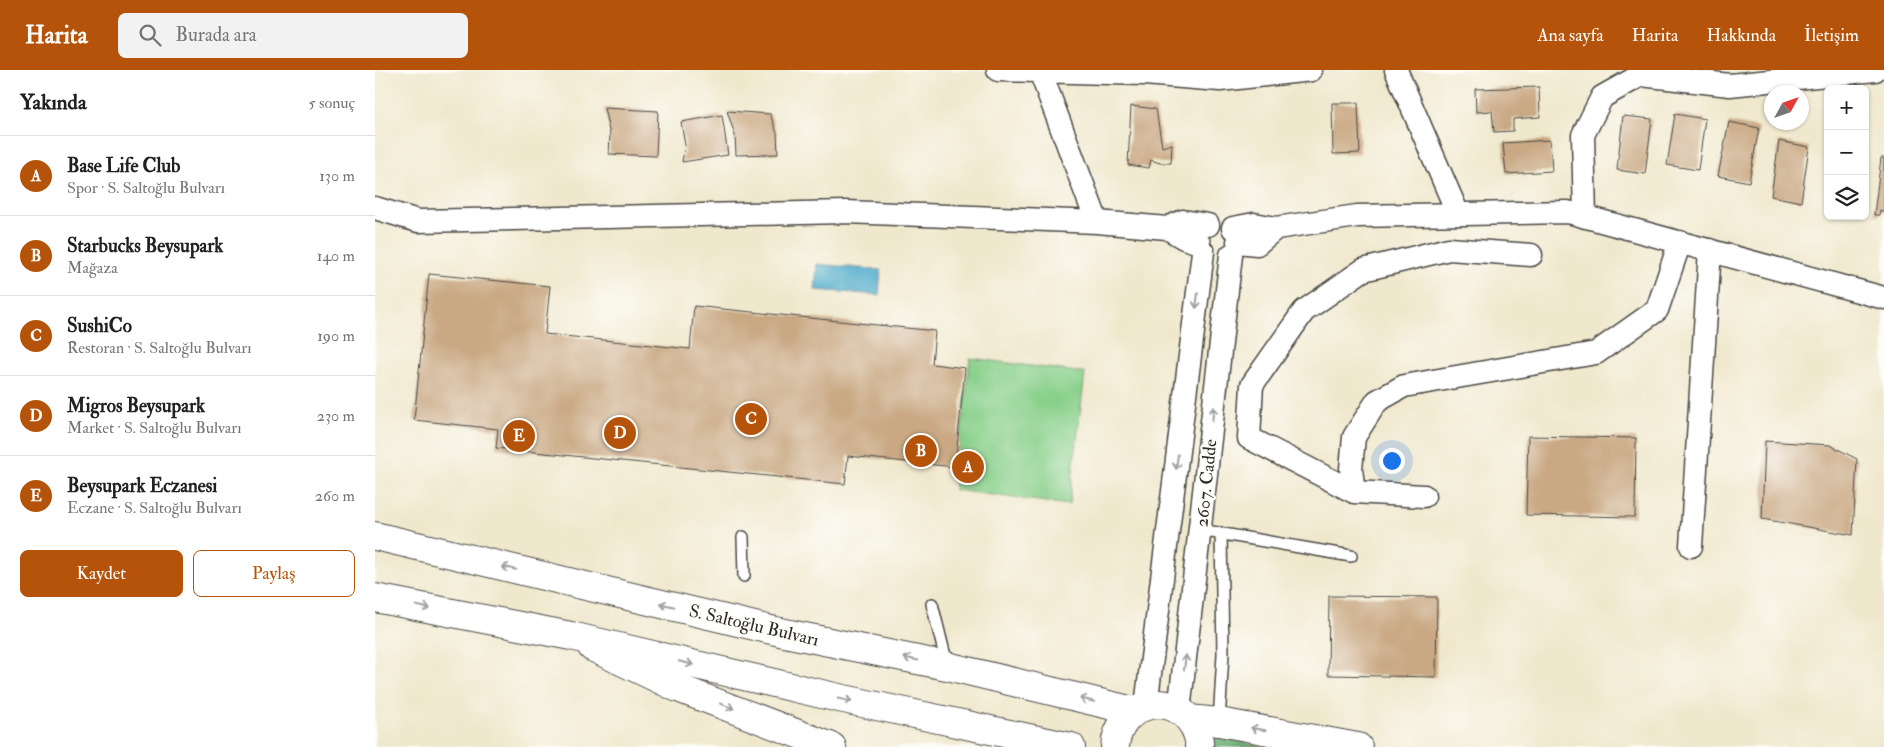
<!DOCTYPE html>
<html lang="tr">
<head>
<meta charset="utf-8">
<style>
  :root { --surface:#fff; --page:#f2f2f2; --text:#202124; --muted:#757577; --line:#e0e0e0; --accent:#b45309 }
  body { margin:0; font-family:"IM FELL Double Pica",serif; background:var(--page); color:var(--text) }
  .controls { position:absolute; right:15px; top:15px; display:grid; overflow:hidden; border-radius:8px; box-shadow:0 1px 4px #0004 }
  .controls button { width:45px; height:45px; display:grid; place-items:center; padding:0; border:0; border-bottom:1px solid var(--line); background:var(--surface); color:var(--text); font:25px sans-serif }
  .compass { position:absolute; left:1389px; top:15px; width:45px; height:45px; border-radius:50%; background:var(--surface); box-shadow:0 1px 4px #0004; rotate:50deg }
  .you { position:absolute; left:1016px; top:390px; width:18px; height:18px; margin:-12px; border:4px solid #fff; border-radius:50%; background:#1a73e8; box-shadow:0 0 0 8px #1a73e833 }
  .badge { display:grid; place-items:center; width:32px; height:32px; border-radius:50%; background:var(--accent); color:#fff; font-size:16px; font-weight:700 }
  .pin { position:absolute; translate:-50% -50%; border:2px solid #fff; box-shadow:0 1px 5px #0006 }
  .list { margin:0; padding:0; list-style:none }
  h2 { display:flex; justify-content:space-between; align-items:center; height:65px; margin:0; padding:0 20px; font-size:21px }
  h2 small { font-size:16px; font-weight:400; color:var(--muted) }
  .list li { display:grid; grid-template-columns:32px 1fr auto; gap:15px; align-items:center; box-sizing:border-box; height:80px; padding:0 20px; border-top:1px solid var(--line) }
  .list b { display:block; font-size:19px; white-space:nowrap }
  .list p { margin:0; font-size:16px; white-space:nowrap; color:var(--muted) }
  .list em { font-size:16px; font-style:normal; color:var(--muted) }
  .actions { display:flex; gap:10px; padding:15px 20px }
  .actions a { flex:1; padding:11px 0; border:1px solid var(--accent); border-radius:8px; text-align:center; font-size:18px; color:var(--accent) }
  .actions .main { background:var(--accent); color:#fff }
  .icon { flex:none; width:28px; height:28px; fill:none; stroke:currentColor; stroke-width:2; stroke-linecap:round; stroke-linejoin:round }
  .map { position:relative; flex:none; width:1509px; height:677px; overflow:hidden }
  header { display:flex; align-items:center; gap:30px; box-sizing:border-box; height:70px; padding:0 25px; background:var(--accent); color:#fff }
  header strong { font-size:24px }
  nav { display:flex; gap:28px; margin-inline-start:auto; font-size:18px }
  .search { width:350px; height:45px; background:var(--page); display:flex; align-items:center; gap:12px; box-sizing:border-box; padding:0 18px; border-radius:8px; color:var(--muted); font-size:19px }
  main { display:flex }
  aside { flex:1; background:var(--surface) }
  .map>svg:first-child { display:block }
  .green { fill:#89d08b; stroke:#5a7e5b }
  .forest { fill:#6eb277; stroke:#4c6e51 }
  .water { fill:#4aa8c9; stroke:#3a6a7a }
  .building { fill:#c9a883 }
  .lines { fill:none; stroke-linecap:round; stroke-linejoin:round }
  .lane-casing { stroke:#494743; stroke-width:14 }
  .street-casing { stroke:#494743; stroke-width:25 }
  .secondary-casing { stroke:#494743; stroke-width:30 }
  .primary-casing { stroke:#494743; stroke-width:30 }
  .lane { stroke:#fff; stroke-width:11 }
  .street { stroke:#fff; stroke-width:22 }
  .secondary { stroke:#fff; stroke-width:28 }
  .primary { stroke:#fff; stroke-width:28 }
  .oneway { stroke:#a0a0a0 }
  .labels { text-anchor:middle; stroke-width:4.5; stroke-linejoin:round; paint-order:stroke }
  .street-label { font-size:18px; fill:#2b2b2b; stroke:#fdfcf7 }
</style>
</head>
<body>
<header>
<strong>Harita</strong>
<div class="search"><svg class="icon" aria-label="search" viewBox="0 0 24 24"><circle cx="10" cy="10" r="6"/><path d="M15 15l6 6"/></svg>Burada ara</div>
<nav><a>Ana sayfa</a><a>Harita</a><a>Hakkında</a><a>İletişim</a></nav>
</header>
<main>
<aside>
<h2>Yakında<small>5 sonuç</small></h2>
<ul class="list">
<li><span class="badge">A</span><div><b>Base Life Club</b><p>Spor · S. Saltoğlu Bulvarı</p></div><em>130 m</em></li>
<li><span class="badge">B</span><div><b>Starbucks Beysupark</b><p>Mağaza</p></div><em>140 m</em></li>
<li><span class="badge">C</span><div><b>SushiCo</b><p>Restoran · S. Saltoğlu Bulvarı</p></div><em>190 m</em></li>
<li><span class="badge">D</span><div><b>Migros Beysupark</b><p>Market · S. Saltoğlu Bulvarı</p></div><em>230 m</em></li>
<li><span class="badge">E</span><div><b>Beysupark Eczanesi</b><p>Eczane · S. Saltoğlu Bulvarı</p></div><em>260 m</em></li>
</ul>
<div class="actions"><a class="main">Kaydet</a><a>Paylaş</a></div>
</aside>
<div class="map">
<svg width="1509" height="677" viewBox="0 0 1509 677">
  <rect width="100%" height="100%" fill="#fdfcf7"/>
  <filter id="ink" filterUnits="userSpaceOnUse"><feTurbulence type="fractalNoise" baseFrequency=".02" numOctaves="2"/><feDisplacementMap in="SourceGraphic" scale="10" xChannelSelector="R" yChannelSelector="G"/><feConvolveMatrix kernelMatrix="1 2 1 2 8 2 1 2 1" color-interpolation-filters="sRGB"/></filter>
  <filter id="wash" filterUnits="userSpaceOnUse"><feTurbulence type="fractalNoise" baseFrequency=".0096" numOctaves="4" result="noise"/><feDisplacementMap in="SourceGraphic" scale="20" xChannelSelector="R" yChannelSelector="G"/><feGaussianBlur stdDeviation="1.12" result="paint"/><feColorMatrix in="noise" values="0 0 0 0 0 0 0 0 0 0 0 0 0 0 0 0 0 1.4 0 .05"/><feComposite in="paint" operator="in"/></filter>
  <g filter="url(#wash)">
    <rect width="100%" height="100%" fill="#f0e8cd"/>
    <!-- green -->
    <path class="green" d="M595 288 710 303 694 435 579 420Z"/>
    <!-- forest -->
    <path class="forest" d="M837 665 889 677H837Z"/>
    <!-- water -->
    <path class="water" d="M442 194 506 200 504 225 440 220Z"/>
    <g id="blocks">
      <!-- building -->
      <path class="building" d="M1164 17 1165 47 1138 49V61L1119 62 1117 41 1101 42 1100 19Z
        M957 33H983L985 83 958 84Z
        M756 36 781 39 787 77 797 74 796 93H785L776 90 774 98 753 95Z
        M229 38 283 41 281 86 234 84 235 65Z
        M352 41 395 44 402 63 403 84 361 85 360 65Z
        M1300 44 1330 49 1323 100 1292 95Z
        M347 45 353 85 307 92 310 75 306 52Z
        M1248 46 1277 49 1270 104 1242 100Z
        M1354 52 1384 58 1374 112 1343 106Z
        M1175 70 1177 101 1131 104 1128 73Z
        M1404 71 1434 77 1426 132 1396 126Z
        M1506 88H1509V142L1505 140 1504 145H1499Z
        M54 204 175 216 170 264 315 279 319 236 560 261 557 294 590 298 580 397 473 386 470 414 121 378 123 359 39 350Z
        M1153 366 1261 368 1260 447 1151 445Z
        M1390 371 1455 375 1482 389 1478 465 1387 449Z
        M954 526 1062 527 1061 607 953 605Z"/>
    </g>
  </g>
  <g filter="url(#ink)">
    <use href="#blocks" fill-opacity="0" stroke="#494743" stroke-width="1"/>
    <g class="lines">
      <defs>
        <path id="lane" d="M825 460 976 486
          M368 467 369 506
          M557 534 572 594
          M844 652 848 584 846 463"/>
        <path id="street" d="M623 0 769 4 845 10 936 0
          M1021 0 1083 144
          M665 1 722 152
          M0 138 43 151 471 142 722 152 792 158 808 151 833 155
          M1210 147 1208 65 1227 27 1266 5 1355 15 1500 0
          M792 158 809 168 824 173
          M858 158 879 154 901 158 982 146 1193 142 1509 228
          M863 172 882 174 901 158
          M979 422 874 368 877 315 929 241 988 200 1074 179 1156 185
          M1049 426 979 422 976 399 979 367 1002 331 1029 316 1221 283 1282 240 1305 172
          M1316 476 1335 180
          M771 636 828 182
          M804 641 856 185"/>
        <path id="secondary" d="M217 577 303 618 457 677"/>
        <path id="primary" d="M0 466 405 562 572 596 759 641
          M0 528 196 566 464 628 696 677
          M814 649 844 652 983 677
          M740 677C743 635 795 617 818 655 822 662 825 669 824 677"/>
      </defs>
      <!-- lane casing -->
      <use href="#lane" class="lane-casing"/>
      <!-- street casing -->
      <use href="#street" class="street-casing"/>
      <!-- secondary casing -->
      <use href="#secondary" class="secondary-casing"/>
      <!-- primary casing -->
      <use href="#primary" class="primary-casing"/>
      <!-- lane -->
      <use href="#lane" class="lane"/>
      <!-- street -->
      <use href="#street" class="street"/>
      <!-- secondary -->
      <use href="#secondary" class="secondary"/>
      <!-- primary -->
      <use href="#primary" class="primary"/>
    </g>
    <!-- one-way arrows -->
    <defs><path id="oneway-shaft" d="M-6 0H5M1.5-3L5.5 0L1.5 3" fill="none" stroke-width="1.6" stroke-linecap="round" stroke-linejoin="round" transform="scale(1.25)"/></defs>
    <g class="oneway">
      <use href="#oneway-shaft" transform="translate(822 231) rotate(97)"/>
      <use href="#oneway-shaft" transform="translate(838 344) rotate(-84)"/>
      <use href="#oneway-shaft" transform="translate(802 392) rotate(97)"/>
      <use href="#oneway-shaft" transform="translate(134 498) rotate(-167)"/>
      <use href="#oneway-shaft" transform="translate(292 535) rotate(-167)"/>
      <use href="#oneway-shaft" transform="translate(48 537) rotate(11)"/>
      <use href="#oneway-shaft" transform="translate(536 589) rotate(-169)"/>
      <use href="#oneway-shaft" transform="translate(810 592) rotate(-83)"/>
      <use href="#oneway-shaft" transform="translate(311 593) rotate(13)"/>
      <use href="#oneway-shaft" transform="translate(470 630) rotate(12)"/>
      <use href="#oneway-shaft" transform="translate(712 630) rotate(-166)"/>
      <use href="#oneway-shaft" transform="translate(352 636) rotate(21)"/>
      <use href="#oneway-shaft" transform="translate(883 659) rotate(-170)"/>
    </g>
  </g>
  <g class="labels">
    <!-- street labels -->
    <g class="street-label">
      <text transform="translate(831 413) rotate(-84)" y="6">2607. Cadde</text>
      <text transform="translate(379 555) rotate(13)" y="6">S. Saltoğlu Bulvarı</text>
    </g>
  </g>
</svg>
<div class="controls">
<button>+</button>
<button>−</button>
<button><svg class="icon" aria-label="layers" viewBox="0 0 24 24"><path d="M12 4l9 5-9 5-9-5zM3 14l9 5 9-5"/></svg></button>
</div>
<svg class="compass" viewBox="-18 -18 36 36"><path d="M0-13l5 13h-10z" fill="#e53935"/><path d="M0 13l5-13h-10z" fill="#757577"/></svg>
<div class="you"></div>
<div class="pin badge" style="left:593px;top:397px">A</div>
<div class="pin badge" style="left:546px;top:381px">B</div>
<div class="pin badge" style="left:376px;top:349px">C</div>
<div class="pin badge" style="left:245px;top:363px">D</div>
<div class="pin badge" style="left:144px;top:366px">E</div>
</div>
</main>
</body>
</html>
